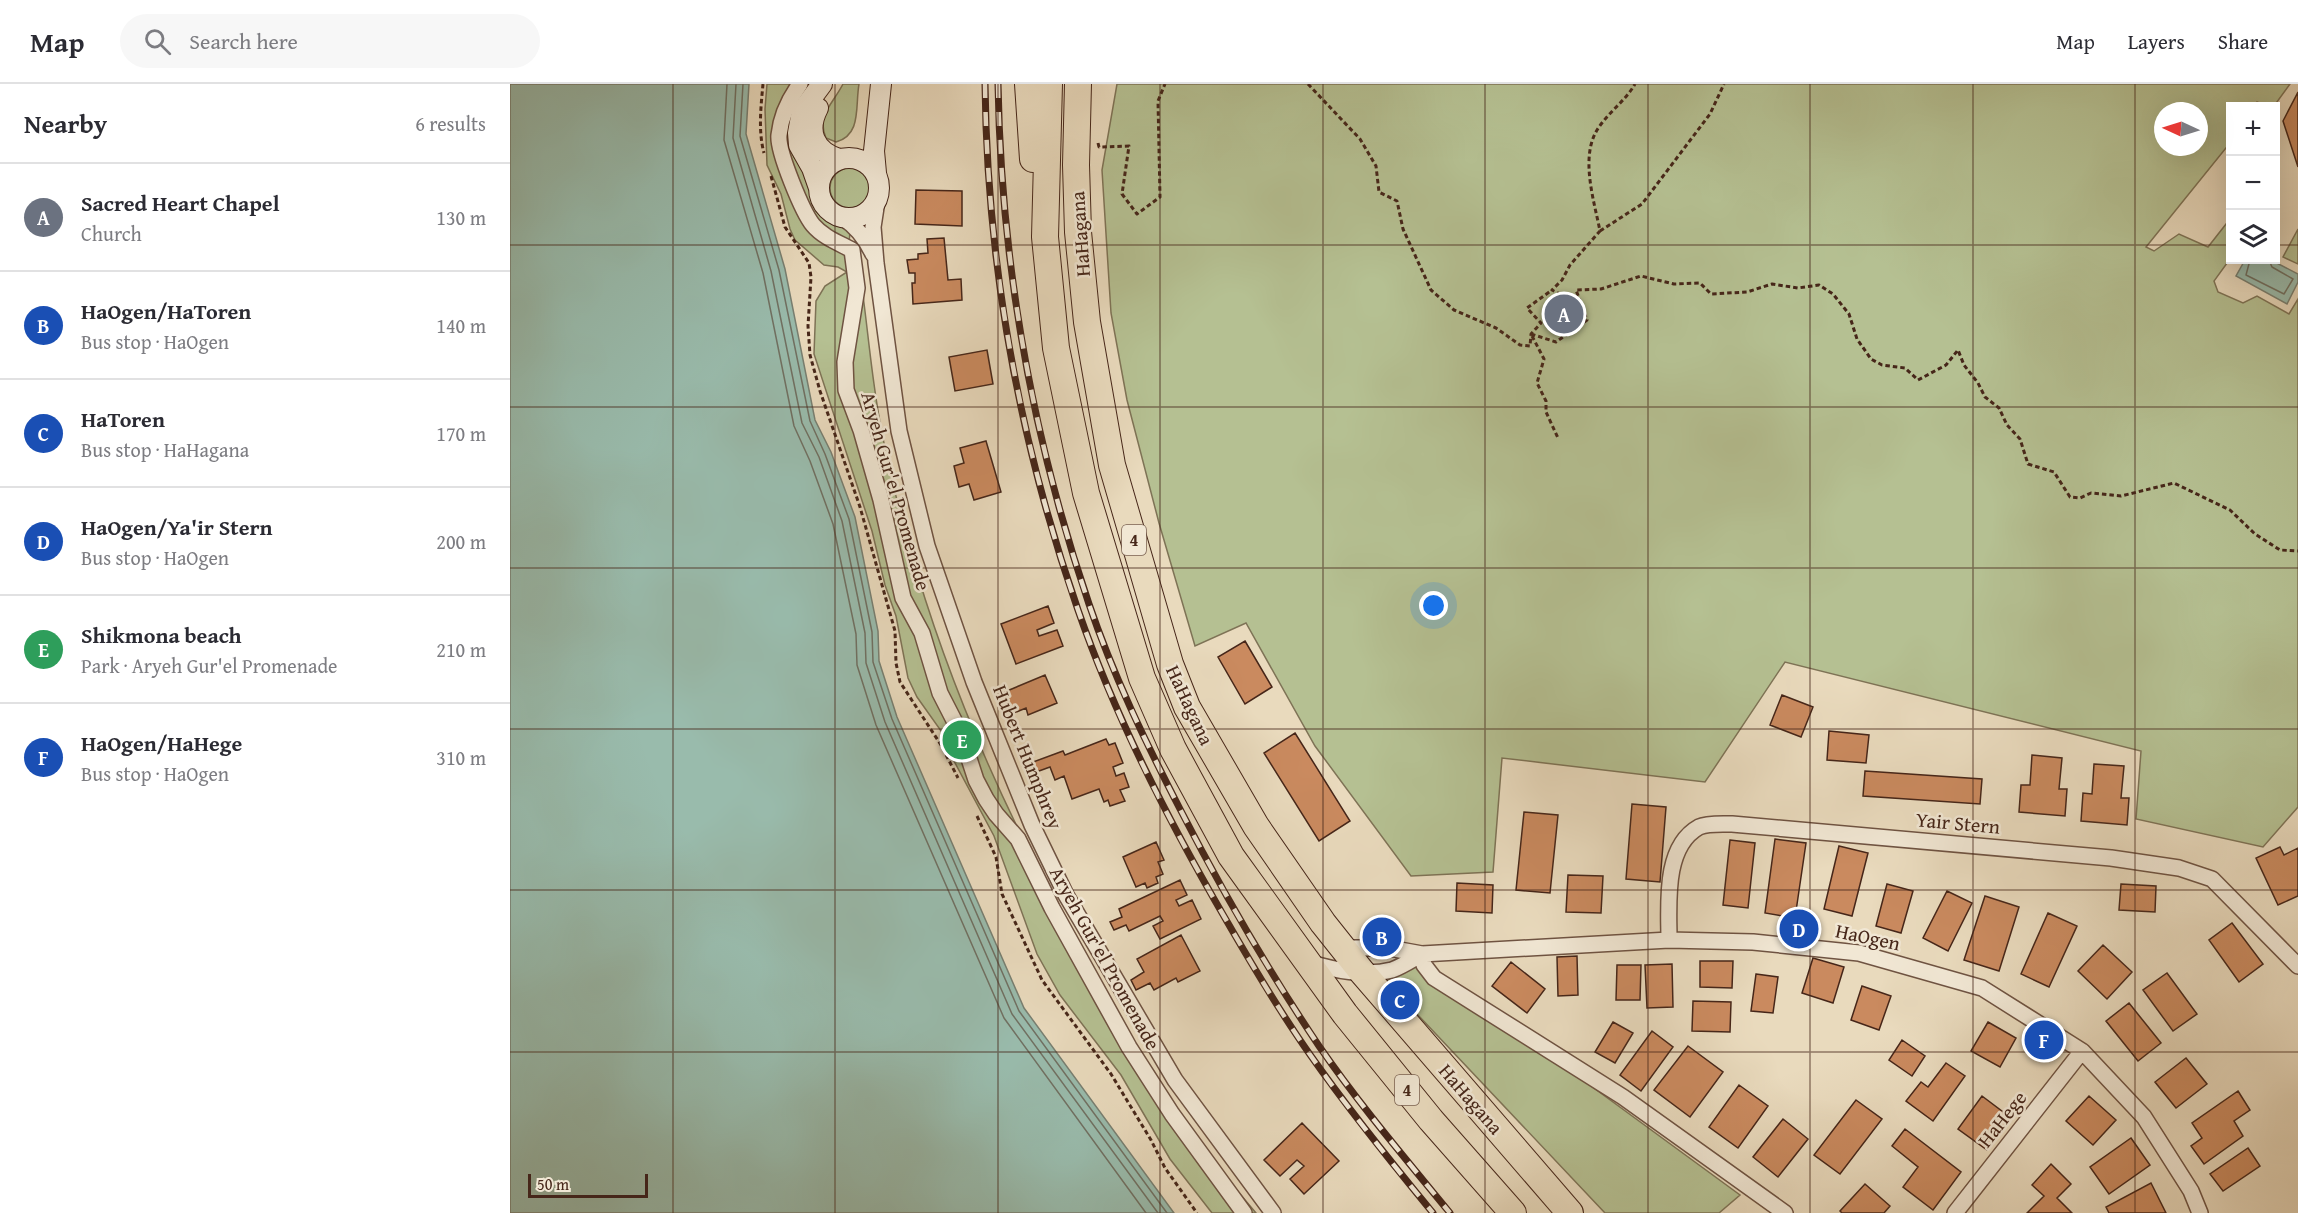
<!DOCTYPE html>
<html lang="en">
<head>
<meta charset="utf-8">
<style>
  :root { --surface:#fff; --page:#f7f7f7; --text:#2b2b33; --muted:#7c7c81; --line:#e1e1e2; --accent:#8f2418 }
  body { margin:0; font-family:"Gentium Book Plus",serif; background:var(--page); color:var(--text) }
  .controls { position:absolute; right:18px; top:18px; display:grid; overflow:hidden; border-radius:0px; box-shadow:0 6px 24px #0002 }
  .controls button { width:54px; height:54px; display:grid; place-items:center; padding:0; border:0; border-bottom:2px solid var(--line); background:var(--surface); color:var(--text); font:30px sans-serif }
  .compass { position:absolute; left:1644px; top:18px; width:54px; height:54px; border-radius:50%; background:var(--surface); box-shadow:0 6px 24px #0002; rotate:274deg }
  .scale { position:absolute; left:18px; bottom:15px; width:120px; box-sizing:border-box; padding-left:6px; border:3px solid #462619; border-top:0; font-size:16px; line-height:21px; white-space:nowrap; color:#462619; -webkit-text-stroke:4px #f1e7d4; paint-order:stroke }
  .you { position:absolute; left:924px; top:522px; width:21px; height:21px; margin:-15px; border:4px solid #fff; border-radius:50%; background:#1a73e8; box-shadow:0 0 0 9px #1a73e833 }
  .badge { display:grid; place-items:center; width:39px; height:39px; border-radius:50%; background:var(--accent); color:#fff; font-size:20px; font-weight:700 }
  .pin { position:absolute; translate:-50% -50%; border:3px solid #fff; box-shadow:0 2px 6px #0006 }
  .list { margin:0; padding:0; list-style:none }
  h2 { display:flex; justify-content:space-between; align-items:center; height:78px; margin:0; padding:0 24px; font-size:26px }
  h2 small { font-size:20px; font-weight:400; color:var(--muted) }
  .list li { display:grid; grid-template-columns:39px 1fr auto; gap:18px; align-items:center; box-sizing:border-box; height:108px; padding:0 24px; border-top:2px solid var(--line) }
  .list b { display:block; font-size:22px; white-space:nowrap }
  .list p { margin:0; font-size:20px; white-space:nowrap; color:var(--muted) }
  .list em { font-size:20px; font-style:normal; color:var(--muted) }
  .icon { flex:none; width:33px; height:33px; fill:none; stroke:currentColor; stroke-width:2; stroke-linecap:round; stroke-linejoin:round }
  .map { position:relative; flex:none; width:1788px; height:1129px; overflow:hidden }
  header { display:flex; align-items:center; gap:36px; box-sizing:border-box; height:84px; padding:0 30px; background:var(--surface); border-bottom:2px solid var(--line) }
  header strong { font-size:28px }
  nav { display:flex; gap:33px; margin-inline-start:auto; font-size:21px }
  .search { width:420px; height:54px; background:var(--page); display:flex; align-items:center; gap:15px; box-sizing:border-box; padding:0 21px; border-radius:33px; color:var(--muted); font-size:22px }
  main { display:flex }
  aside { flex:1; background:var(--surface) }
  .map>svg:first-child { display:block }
  .green { fill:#b5c092; stroke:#7e7356; stroke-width:1.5; fill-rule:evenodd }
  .water { fill:#99bbac; stroke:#787f71; stroke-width:1.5 }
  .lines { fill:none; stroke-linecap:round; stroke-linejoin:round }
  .shore { stroke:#707062; stroke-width:1.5 }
  .building { fill:#ca8a5f; stroke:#462619; stroke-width:1.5 }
  .street-casing { stroke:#6f5342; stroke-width:18 }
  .secondary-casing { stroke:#462619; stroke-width:22 }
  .highway-casing { stroke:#462619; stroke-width:28 }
  .path { stroke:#462619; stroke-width:3; stroke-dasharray:4.5 3; stroke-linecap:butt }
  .street { stroke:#f1e7d4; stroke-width:15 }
  .secondary { stroke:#f1e7d4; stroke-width:20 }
  .highway { stroke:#e9dabd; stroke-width:26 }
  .rail-casing { stroke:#462619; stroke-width:7 }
  .rail { stroke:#f1e7d4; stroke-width:4.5; stroke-dasharray:14; stroke-linecap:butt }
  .grid { fill:none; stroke:#462619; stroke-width:1.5; stroke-opacity:0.55 }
  .labels { text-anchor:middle; stroke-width:5; stroke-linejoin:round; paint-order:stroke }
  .shield { fill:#f1e7d4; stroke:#796051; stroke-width:1.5 }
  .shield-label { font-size:18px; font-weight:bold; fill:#462619 }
  .street-label { font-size:20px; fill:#462619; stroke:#f1e7d4 }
</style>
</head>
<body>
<header>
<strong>Map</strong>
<div class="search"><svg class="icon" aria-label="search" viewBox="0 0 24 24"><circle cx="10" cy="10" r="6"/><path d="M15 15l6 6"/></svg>Search here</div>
<nav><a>Map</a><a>Layers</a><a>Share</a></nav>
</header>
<main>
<aside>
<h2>Nearby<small>6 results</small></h2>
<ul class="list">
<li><span class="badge" style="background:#6b7280">A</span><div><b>Sacred Heart Chapel</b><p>Church</p></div><em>130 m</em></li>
<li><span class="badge" style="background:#1a4fb4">B</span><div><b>HaOgen/HaToren</b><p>Bus stop · HaOgen</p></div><em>140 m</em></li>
<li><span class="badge" style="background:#1a4fb4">C</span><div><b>HaToren</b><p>Bus stop · HaHagana</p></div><em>170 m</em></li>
<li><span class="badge" style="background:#1a4fb4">D</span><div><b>HaOgen/Ya'ir Stern</b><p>Bus stop · HaOgen</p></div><em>200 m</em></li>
<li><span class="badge" style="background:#2e9e5b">E</span><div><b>Shikmona beach</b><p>Park · Aryeh Gur'el Promenade</p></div><em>210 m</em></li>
<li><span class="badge" style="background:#1a4fb4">F</span><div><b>HaOgen/HaHege</b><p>Bus stop · HaOgen</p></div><em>310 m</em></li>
</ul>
</aside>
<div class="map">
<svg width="1788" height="1129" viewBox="0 0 1788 1129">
  <rect width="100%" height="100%" fill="#e9dabd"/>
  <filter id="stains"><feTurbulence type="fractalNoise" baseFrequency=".00333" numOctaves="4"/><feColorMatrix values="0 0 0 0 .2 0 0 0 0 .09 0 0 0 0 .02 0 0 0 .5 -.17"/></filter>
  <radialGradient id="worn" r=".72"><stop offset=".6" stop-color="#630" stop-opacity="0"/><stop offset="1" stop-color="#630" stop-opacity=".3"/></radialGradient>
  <!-- green -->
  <path class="green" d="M257 0H302L280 57 284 73 298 92 310 128 324 139 340 147 337 187 351 197C356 231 359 265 364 300 371 353 384 408 399 461 442 616 512 765 593 904 614 940 634 979 658 1015 684 1055 715 1092 746 1129H702L660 1075 611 991 550 911 527 870 484 752 444 677 434 651 407 613 398 594 386 532 375 501 362 447 304 270 306 217 315 202 337 188 328 183 314 181 285 156 280 145 271 110 257 81 255 25Z
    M333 0H349C345 22 352 51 326 58L316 54C306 31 323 20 333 0Z
    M607 0H1780L1764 22H1756L1747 18 1744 22H1720V59L1636 163 1644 167 1669 150 1698 163 1720 135V175L1704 197 1708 208 1733 219 1747 212 1779 230 1788 215V723L1753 763 1626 735 1631 667 1275 578 1195 698 992 674 983 788 901 792 805 662 736 539 685 562 649 439 617 316 601 229 592 86ZM1653 27H1689V63H1653Z
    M320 104a20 20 0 1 1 40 0a20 20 0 1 1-40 0Z
    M1788 145V180L1773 173Z
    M909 876 1230 1111 1209 1129H1095L873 894Z"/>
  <!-- water -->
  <path class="water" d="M0 0H239L236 50 275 185 305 336 321 368 345 433 368 547 369 577 387 633 514 924 664 1129H0Z
    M1735 176H1761L1788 190V198L1777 220 1726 192Z"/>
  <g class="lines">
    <!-- shore -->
    <path class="shore" d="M217 0 214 56 253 189 284 342 300 377 323 440 346 550 347 581 366 641 494 934 636 1129
      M226 0 223 54 261 187 292 339 309 373 332 437 355 549 356 579 375 638 502 930 648 1129
      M233 0 230 52 269 186 300 337 315 370 339 435 362 548 363 578 382 635 509 927 657 1129
      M1740 176 1736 191 1774 210 1783 195 1762 183 1759 176"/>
  </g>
  <!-- building -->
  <path class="building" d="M1788 8V83L1773 37Z
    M406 106 452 107V142L405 140Z
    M434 154 438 196 451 195 452 216 403 220 402 199H405V189H399L397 176 408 175V170L418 169 417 155Z
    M1052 217 1066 226 1060 242 1047 241 1044 238 1042 229 1044 222Z
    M477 266 483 300 445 307 439 273Z
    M476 357 491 408 464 416 459 400 449 403 444 382 454 379 450 364Z
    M538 522 544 539 527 546 529 552 547 546 553 562 506 580 491 540Z
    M735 557 762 603 735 620 708 573Z
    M535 591 547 619 518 631 516 624 494 633 485 612Z
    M1272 611 1303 623 1291 653 1260 641Z
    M1319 647 1359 651 1356 679 1317 676Z
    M785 649 840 737 809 757 754 669Z
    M596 655 599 661 605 659 613 679 603 683 606 692 614 689 619 703 610 706 615 717 600 722 598 716 594 718 589 705 562 715 554 692 545 696 540 683 518 691 515 681 553 667 555 671Z
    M1522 671 1552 674 1549 705H1557L1555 732 1509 728 1511 701H1520Z
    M1584 680 1614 682 1611 714H1619L1617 741 1571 737 1573 709 1582 710Z
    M1355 687 1472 695 1470 720 1353 712Z
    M1122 720 1156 723 1150 798 1116 795Z
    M1014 728 1048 731 1040 809 1006 806Z
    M1265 755 1296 759 1285 834 1255 829Z
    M1220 756 1245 759 1238 824 1213 821Z
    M646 758 654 776 648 778 653 790 646 793 648 799 637 804 635 799 626 803 613 773Z
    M1329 762 1358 769 1342 832 1314 825Z
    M1770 763 1774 771 1788 764V812L1768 821 1746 774Z
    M1058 791 1093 792 1091 829 1056 828Z
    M670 796 677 811 666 816 669 822 682 816 691 835 650 855 643 842 653 837 650 832 619 847 616 841 604 846 600 838 612 833 609 825Z
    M947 799 983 801 982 829 946 827Z
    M1377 800 1403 807 1391 849 1366 842Z
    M1611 800 1646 802 1645 828 1609 826Z
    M1437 807 1462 819 1438 867 1413 854Z
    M1475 812 1509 823 1489 887 1454 876Z
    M1538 829 1567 842 1539 903 1511 890Z
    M1722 839 1753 880 1729 898 1699 856Z
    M671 851 690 887 668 898 666 894 644 906 640 899 626 906 621 896 634 888 627 875Z
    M1593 861 1622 888 1597 915 1568 887Z
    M1067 872 1068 911 1048 912 1047 873Z
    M1303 874 1334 883 1323 919 1292 909Z
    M1190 877H1223L1222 904 1190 903Z
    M1001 878 1035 905 1017 929 982 902Z
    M1162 880 1163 923 1137 924 1135 881Z
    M1107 881H1131L1130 916H1106Z
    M1657 889 1687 930 1663 947 1633 906Z
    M1246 890 1268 893 1263 929 1241 927Z
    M1352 902 1381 912 1369 946 1341 936Z
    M1183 917 1221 918 1220 948 1182 947Z
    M1619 919 1651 959 1628 977 1596 937Z
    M1103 938 1123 949 1105 979 1085 968Z
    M1478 938 1506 954 1490 983 1461 967Z
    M1142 947 1163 963 1131 1007 1110 991Z
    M1392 956 1415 972 1402 992 1379 976Z
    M1178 962 1213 988 1180 1033 1144 1006Z
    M1676 974 1697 1000 1666 1024 1645 998Z
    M1436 979 1455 992 1423 1037 1396 1017 1411 998 1418 1003Z
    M1229 1001 1258 1022 1228 1064 1199 1043Z
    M1728 1007 1740 1026 1724 1037 1733 1052 1694 1080 1681 1062 1692 1054 1682 1039Z
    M1472 1012 1501 1034 1477 1066 1448 1045Z
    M1579 1012 1606 1036 1583 1061 1556 1037Z
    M1346 1016 1372 1035 1330 1090 1304 1071Z
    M1273 1035 1298 1055 1268 1093 1243 1073Z
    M792 1039 829 1077 794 1110 780 1095 794 1082 787 1076 770 1092 754 1076Z
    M1395 1045 1451 1088 1423 1126 1393 1103 1408 1083 1382 1062Z
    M1621 1054 1640 1081 1599 1110 1580 1083Z
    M1738 1064 1750 1082 1713 1107 1700 1090Z
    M1541 1080 1561 1100 1547 1114 1562 1129H1517L1534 1112 1522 1101Z
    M1641 1099 1656 1129H1599L1596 1123Z
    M1355 1100 1380 1122 1374 1129H1332L1330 1127Z"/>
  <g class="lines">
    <defs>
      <path id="street" d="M290 0C279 15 271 32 269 51 267 67 293 129 303 141 313 153 329 159 342 166L347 204 335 278 336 306 351 346 371 416 393 514 412 549 430 609 451 650 466 696 476 715 486 730 508 755 542 824 619 963 662 1030 734 1129
        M367 117 363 143 366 179 389 347 417 462 464 598 522 741 556 811 665 996 763 1129
        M333 134C347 143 356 155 363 170
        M1159 856C1159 821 1153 763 1189 743 1197 739 1212 740 1222 740L1601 774 1669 784 1702 795 1788 882
        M832 864H879L912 870 1159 856 1243 858 1349 869 1472 904 1572 967 1634 1033 1681 1107 1690 1129
        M912 870 914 881 924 894 1113 1013 1275 1129
        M797 878C824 886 855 893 882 886 893 882 903 875 912 870
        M1445 1129 1572 967"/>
      <path id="secondary" d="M308 24C296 47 304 67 329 75
        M309 104a30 30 0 1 1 60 0a30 30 0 1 1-60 0Z
        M366 89 364 67 371 0
        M309 104 302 84 289 61 288 49 292 27 312 0"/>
      <path id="highway" d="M518 0 523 75
        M539 0 535 153 546 264 576 409 632 594 663 665 721 772 835 930 921 1036 1003 1129
        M568 0 566 81 568 148 577 238 602 381 660 580 677 623 746 742 813 839 852 888 1060 1129"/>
    </defs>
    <!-- street casing -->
    <use href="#street" class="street-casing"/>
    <!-- secondary casing -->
    <use href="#secondary" class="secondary-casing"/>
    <!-- highway casing -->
    <use href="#highway" class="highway-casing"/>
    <!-- path -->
    <path class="path" d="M253 0C251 22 248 47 254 69
      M798 0 850 55 866 82 869 108 887 117 893 145 921 206 944 226 986 244 1010 261 1020 262 1021 250 1031 239 1017 224 1042 206
      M588 59 589 63 619 62 612 110 627 130 650 113 648 17 655 0
      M261 92 275 143 299 179 301 193 298 242 300 271 310 307 350 423 385 547 386 579 390 598 431 661 448 694
      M1090 147 1132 120 1200 30 1214 0
      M1071 221 1042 206 1052 196 1060 181 1090 147C1084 116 1069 71 1089 43 1100 27 1116 16 1125 0
      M1021 250 1046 258 1077 236 1066 206 1091 205 1131 192 1164 200 1190 199 1201 210 1237 208 1262 200 1288 204 1309 201 1323 210 1339 230 1347 255 1361 275 1372 281 1395 284 1408 296 1436 281 1448 266 1454 281 1468 299 1475 313 1489 324 1497 341 1510 355 1518 380 1544 388 1560 413 1570 414 1581 409 1611 412 1664 399 1720 426 1745 450 1770 466 1788 467
      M1022 252 1034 275 1027 299 1036 317V328L1048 354
      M467 732 486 773 492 810 532 896 601 990 641 1056 655 1084 687 1129"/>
    <!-- street -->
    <use href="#street" class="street"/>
    <!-- secondary -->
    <use href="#secondary" class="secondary"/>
    <!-- highway -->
    <use href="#highway" class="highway"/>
    <defs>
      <path id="rail" d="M475 0C477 178 509 357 568 526 605 633 658 736 715 834 742 881 770 928 801 972 839 1026 881 1078 923 1129
        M488 0C491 177 522 353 579 520 603 591 636 659 670 725 712 807 758 886 809 962 849 1020 895 1074 940 1129"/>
    </defs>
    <!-- rail casing -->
    <use href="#rail" class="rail-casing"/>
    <!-- rail -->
    <use href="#rail" class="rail"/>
  </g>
  <!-- grid -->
  <path class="grid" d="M163 0V1129M325 0V1129M488 0V1129M650 0V1129M813 0V1129M975 0V1129M1138 0V1129M1300 0V1129M1463 0V1129M1625 0V1129M0 161H1720M1766 161H1788M0 323H1788M0 484H1788M0 645H1788M0 806H1788M0 968H1788"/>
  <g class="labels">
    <!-- shield labels -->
    <g class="shield">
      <rect x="612" y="441" width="24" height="30" rx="4.5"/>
      <rect x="885" y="991" width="24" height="30" rx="4.5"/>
    </g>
    <g class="shield-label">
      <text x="624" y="462">4</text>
      <text x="897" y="1012">4</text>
    </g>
    <!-- street labels -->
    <g class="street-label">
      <text transform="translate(570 150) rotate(-94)" y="7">HaHagana</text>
      <text transform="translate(386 407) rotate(74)" y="7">Aryeh Gur'el Promenade</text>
      <text transform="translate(680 621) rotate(65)" y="7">HaHagana</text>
      <text transform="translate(518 673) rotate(68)" y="7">Hubert Humphrey</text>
      <text transform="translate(1448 739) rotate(5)" y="7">Yair Stern</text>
      <text transform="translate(1358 853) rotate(12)" y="7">HaOgen</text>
      <text transform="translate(595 874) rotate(61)" y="7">Aryeh Gur'el Promenade</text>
      <text transform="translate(961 1015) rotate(49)" y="7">HaHagana</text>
      <text transform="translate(1492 1035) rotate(-52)" y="7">HaHege</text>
    </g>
  </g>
  <rect width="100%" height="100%" filter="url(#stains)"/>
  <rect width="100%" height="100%" fill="url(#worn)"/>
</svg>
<div class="controls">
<button>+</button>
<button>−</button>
<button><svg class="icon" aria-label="layers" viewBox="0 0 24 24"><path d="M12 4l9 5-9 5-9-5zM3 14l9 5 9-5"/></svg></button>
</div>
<svg class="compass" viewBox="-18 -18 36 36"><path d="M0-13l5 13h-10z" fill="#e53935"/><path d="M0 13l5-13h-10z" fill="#7c7c81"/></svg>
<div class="scale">50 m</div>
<div class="you"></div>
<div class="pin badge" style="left:1054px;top:230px;background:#6b7280">A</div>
<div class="pin badge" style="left:872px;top:853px;background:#1a4fb4">B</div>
<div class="pin badge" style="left:890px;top:916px;background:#1a4fb4">C</div>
<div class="pin badge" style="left:1289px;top:845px;background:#1a4fb4">D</div>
<div class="pin badge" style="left:452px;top:656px;background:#2e9e5b">E</div>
<div class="pin badge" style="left:1534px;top:956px;background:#1a4fb4">F</div>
</div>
</main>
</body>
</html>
